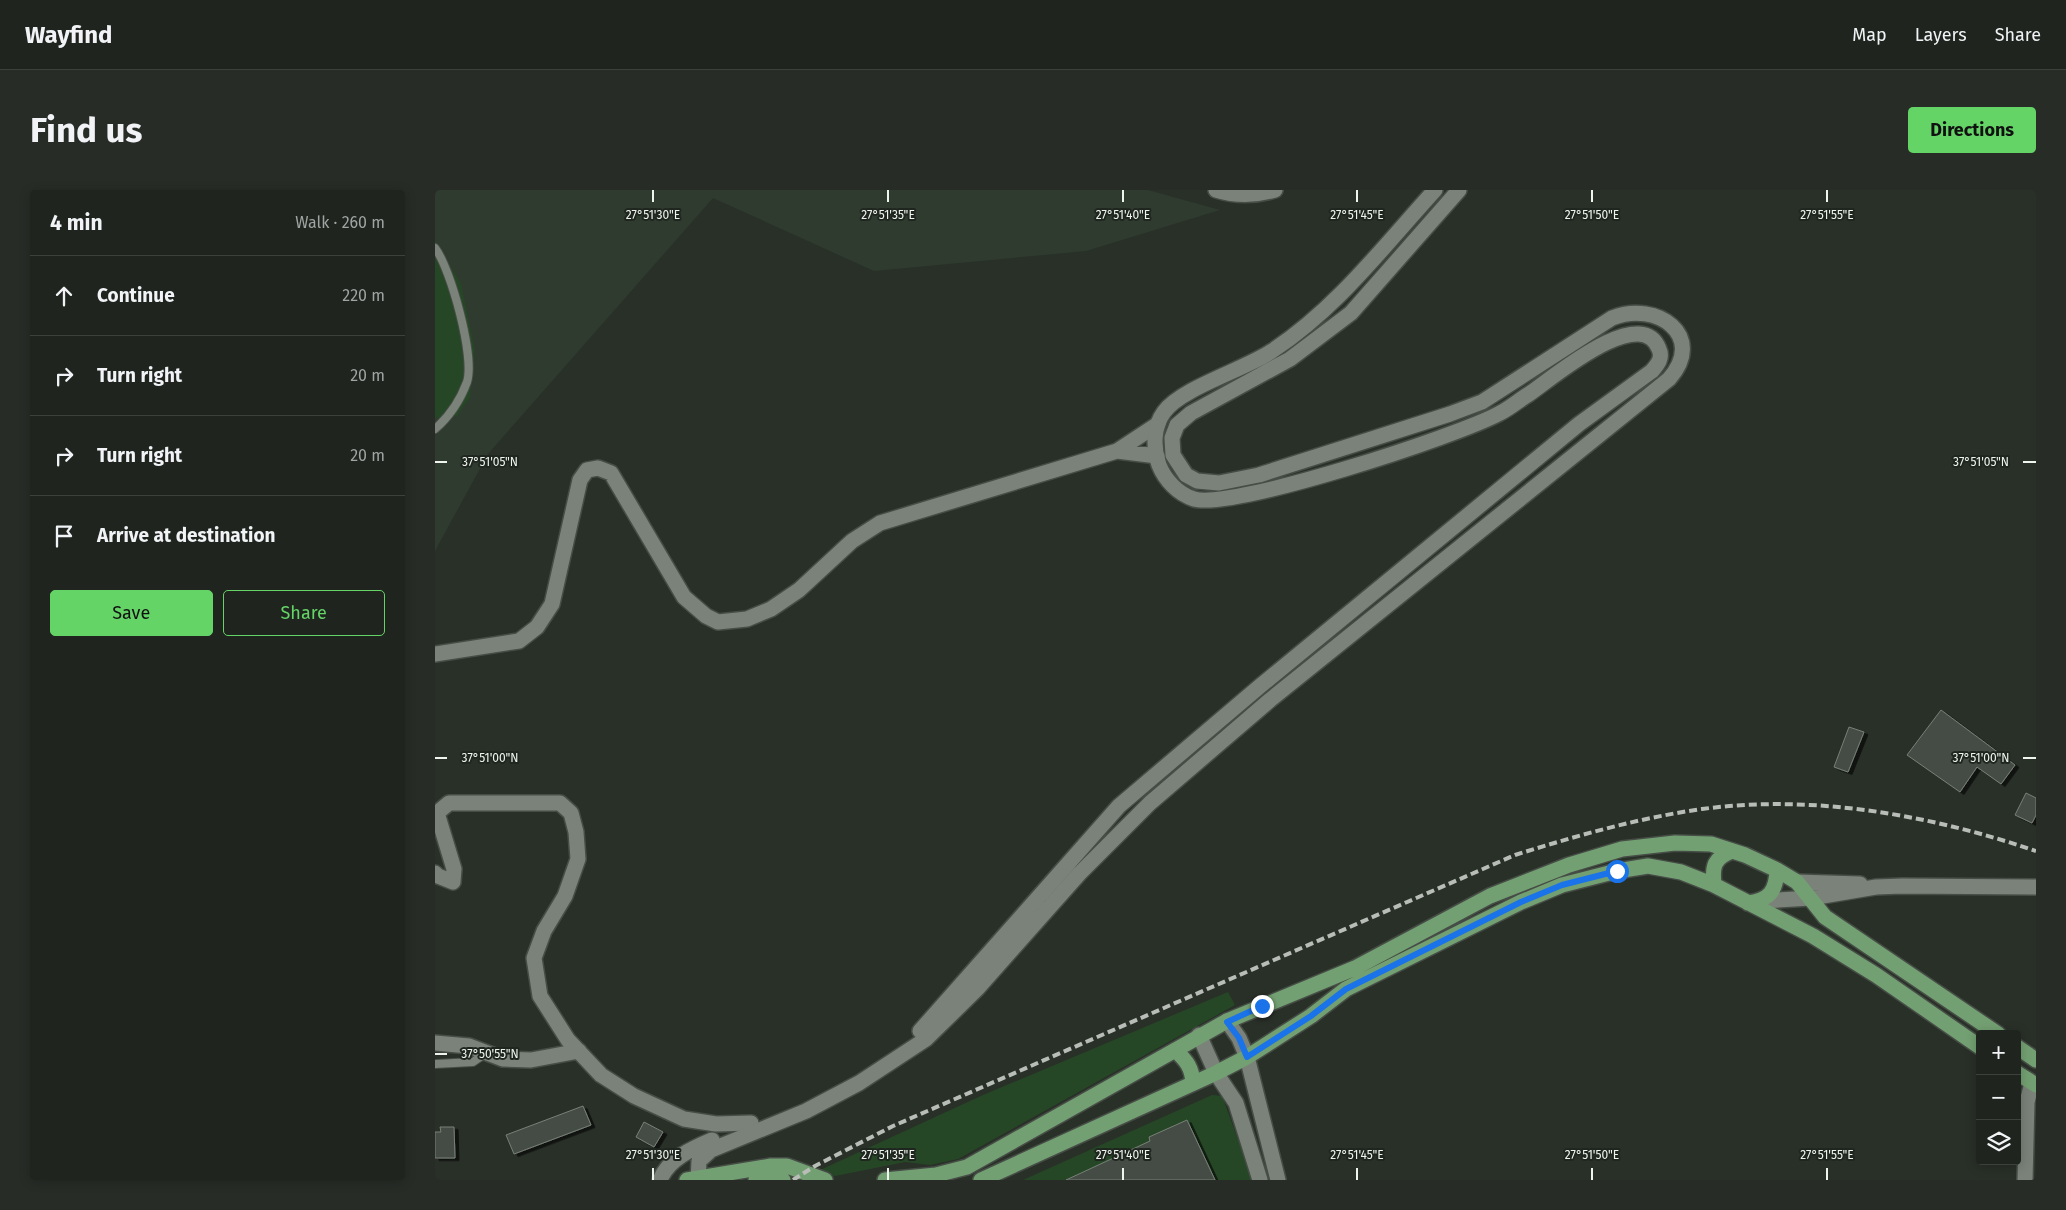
<!DOCTYPE html>
<html lang="en">
<head>
<meta charset="utf-8">
<style>
  :root { --surface:#1f241e; --page:#272c27; --text:#f1f3f6; --muted:#a1a4a4; --line:#3c413c; --accent:#65d467 }
  body { margin:0; font-family:"Fira Sans",sans-serif; background:var(--page); color:var(--text) }
  .controls { position:absolute; right:15px; bottom:15px; display:grid; overflow:hidden; border-radius:5px; box-shadow:0 2px 12px #0003 }
  .controls button { width:45px; height:45px; display:grid; place-items:center; padding:0; border:0; border-bottom:1px solid var(--line); background:var(--surface); color:var(--text); font:25px sans-serif }
  .stop { position:absolute; width:15px; height:15px; margin:-11px; border:4px solid #1a73e8; border-radius:50%; background:#fff }
  .stop.end { background:#1a73e8; border-color:#fff; box-shadow:0 1px 5px #0008 }
  .list { margin:0; padding:0; list-style:none }
  h2 { display:flex; justify-content:space-between; align-items:center; height:65px; margin:0; padding:0 20px; font-size:21px }
  h2 small { font-size:16px; font-weight:400; color:var(--muted) }
  .list li { display:grid; grid-template-columns:32px 1fr auto; gap:15px; align-items:center; box-sizing:border-box; height:80px; padding:0 20px; border-top:1px solid var(--line) }
  .list b { display:block; font-size:19px; white-space:nowrap }
  .list em { font-size:16px; font-style:normal; color:var(--muted) }
  .actions { display:flex; gap:10px; padding:15px 20px }
  .actions a { flex:1; padding:11px 0; border:1px solid var(--accent); border-radius:5px; text-align:center; font-size:18px; color:var(--accent) }
  .actions .main { background:var(--accent); color:#111 }
  .icon { flex:none; width:28px; height:28px; fill:none; stroke:currentColor; stroke-width:2; stroke-linecap:round; stroke-linejoin:round }
  .map { position:relative; flex:none; width:1601px; height:990px; overflow:hidden; border-radius:5px }
  header { display:flex; align-items:center; gap:30px; box-sizing:border-box; height:70px; padding:0 25px; background:var(--surface); border-bottom:1px solid var(--line) }
  header strong { font-size:24px }
  nav { display:flex; gap:28px; margin-inline-start:auto; font-size:18px }
  .intro { display:flex; align-items:center; justify-content:space-between; box-sizing:border-box; height:120px; padding:0 30px }
  h1 { margin:0; font-size:35px }
  .button { padding:12px 22px; border-radius:5px; background:var(--accent); color:#111; font-size:18px; font-weight:700 }
  main { display:flex; gap:30px; padding:0 30px }
  aside { flex:1; background:var(--surface); border-radius:5px; box-shadow:0 2px 12px #0003 }
  .map>svg:first-child { display:block }
  .built { fill:#2f3b2e }
  .green { fill:#264726 }
  .building { fill:#444c44; stroke:#788078; filter:url(#shadow) }
  .lines { fill:none; stroke-linecap:round; stroke-linejoin:round }
  .lane-casing { stroke:#464d46; stroke-width:10 }
  .street-casing { stroke:#464d46; stroke-width:18 }
  .secondary-casing { stroke:#464d46; stroke-width:18 }
  .primary-casing { stroke:#464d46; stroke-width:18 }
  .lane { stroke:#7a8279; stroke-width:8 }
  .street { stroke:#7a8279; stroke-width:15 }
  .secondary { stroke:#7a8279; stroke-width:15 }
  .primary { stroke:#73a072; stroke-width:15 }
  .rail { stroke:#b8bdb7; stroke-width:4; stroke-dasharray:8 4; stroke-linecap:butt }
  .route { stroke:#1a73e8; stroke-width:6 }
  .ticks { fill:none; stroke:#eff4ef; stroke-width:2 }
  .ticks-label { font-size:12px; text-anchor:middle; fill:#eff4ef; stroke:#1f261f; stroke-width:4; stroke-linejoin:round; paint-order:stroke }
</style>
</head>
<body>
<header>
<strong>Wayfind</strong>
<nav><a>Map</a><a>Layers</a><a>Share</a></nav>
</header>
<div class="intro"><h1>Find us</h1><a class="button">Directions</a></div>
<main>
<aside>
<h2>4 min<small>Walk · 260 m</small></h2>
<ul class="list">
<li><svg class="icon" aria-label="ahead" viewBox="0 0 24 24"><path d="M12 20V5M6 11l6-6 6 6"/></svg><div><b>Continue</b></div><em>220 m</em></li>
<li><svg class="icon" aria-label="right" viewBox="0 0 24 24"><path d="M7 20v-9h11M14 6l5 5-5 5"/></svg><div><b>Turn right</b></div><em>20 m</em></li>
<li><svg class="icon" aria-label="right" viewBox="0 0 24 24"><path d="M7 20v-9h11M14 6l5 5-5 5"/></svg><div><b>Turn right</b></div><em>20 m</em></li>
<li><svg class="icon" aria-label="arrive" viewBox="0 0 24 24"><path d="M6 21V4h12l-3 4 3 4H6"/></svg><div><b>Arrive at destination</b></div></li>
</ul>
<div class="actions"><a class="main">Save</a><a>Share</a></div>
</aside>
<div class="map">
<svg width="1601" height="990" viewBox="0 0 1601 990">
  <defs>
    <filter id="shadow"><feDropShadow dx="4" dy="2.5" stdDeviation="0" flood-color="#0009"/></filter>
  </defs>
  <rect width="100%" height="100%" fill="#293028"/>
  <!-- built -->
  <path class="built" d="M0 0H713L785 20 651 61 439 81 278 8 53 264 0 361Z"/>
  <!-- green -->
  <path class="green" d="M0 50 26 94 40 160 35 207 22 226 0 228Z
    M793 802 800 815 523 969 495 975 470 972 400 986 383 981 548 905Z
    M777 905 787 906 818 990H588Z"/>
  <!-- building -->
  <path class="building" d="M1506 520 1580 575 1566 594 1542 577 1525 602 1472 565Z
    M1414 537 1429 542 1413 582 1399 577Z
    M1591 603 1601 608V625L1597 633 1580 625Z
    M148 916 156 935 79 964 71 945Z
    M752 930 780 990H631L715 951 714 947Z
    M209 932 228 942 219 957 201 947Z
    M5 937H19L20 968H0V942H6Z"/>
  <g class="lines">
    <defs>
      <path id="lane" d="M0 58C16 79 40 167 32 192 25 211 15 226 0 239
        M0 874 38 872 51 863"/>
      <path id="street" d="M682 261 722 266
        M0 464 84 451 102 437 117 414 145 290 152 280 163 278 176 283 249 407 271 426 283 432 312 429 336 419 364 400 417 351 445 333 682 261 723 234
        M0 683 3 686 18 692 19 679 2 623 14 613H125L136 623 141 642 143 669 130 706 109 741 99 768 105 806 133 850 166 885 199 906 249 929 281 934 316 933
        M0 853 34 856 68 869 96 870 144 861
        M1590 990 1592 912 1597 893"/>
      <path id="secondary" d="M781 0C800 6 820 6 840 0
        M1362 692 1425 694
        M1328 711 1376 708 1441 697 1467 696 1601 697
        M792 831 804 848 812 867 843 990
        M485 841 684 616 824 497 1144 234 1217 181C1223 174 1228 168 1224 159 1206 112 1116 189 1094 204 1084 210 1075 218 1065 223 1023 246 797 320 759 309 743 304 730 290 724 275 718 258 718 237 729 222 746 198 811 179 837 161 901 119 949 56 1000 0
        M764 845 781 883 801 913 825 990
        M225 990C233 969 258 958 277 950
        M263 990 264 971 276 960 371 921 424 893 491 849 542 799 644 684 715 613 835 510 1234 189C1272 146 1222 110 1177 128L1047 212 1015 224 824 285 784 293 762 291 751 285 738 265 737 248 742 235 756 223 855 169 916 123 1024 0"/>
      <path id="primary" d="M1279 695C1277 676 1279 668 1297 661
        M1313 713C1335 710 1341 701 1342 680
        M1582 857 1601 870
        M740 860C752 871 757 878 758 893
        M1582 883 1601 895
        M252 990 336 976H352L390 990
        M321 990 338 987 348 990
        M450 990 501 985 532 977 792 831 920 778 1055 706 1134 675 1187 659 1240 653 1276 654 1310 665 1342 680 1362 692 1390 727 1563 844
        M546 990 781 883 812 867 876 826 911 799 1086 712 1127 695 1182 681 1213 676 1246 682 1279 695 1378 746 1441 785 1545 857"/>
    </defs>
    <!-- lane casing -->
    <use href="#lane" class="lane-casing"/>
    <!-- street casing -->
    <use href="#street" class="street-casing"/>
    <!-- secondary casing -->
    <use href="#secondary" class="secondary-casing"/>
    <!-- primary casing -->
    <use href="#primary" class="primary-casing"/>
    <!-- lane -->
    <use href="#lane" class="lane"/>
    <!-- street -->
    <use href="#street" class="street"/>
    <!-- secondary -->
    <use href="#secondary" class="secondary"/>
    <!-- primary -->
    <use href="#primary" class="primary"/>
    <!-- rail -->
    <path class="rail" d="M358 990 380 976 458 936 1080 665C1141 646 1203 628 1267 619 1379 604 1495 625 1601 661"/>
  </g>
  <g class="lines">
    <!-- route -->
    <path class="route" d="M827 816 792 832 804 848 812 867 876 826 911 799 1086 712 1127 695 1182 681"/>
  </g>
  <!-- ticks -->
  <path class="ticks" d="M218 0V12M453 0V12M688 0V12M922 0V12M1157 0V12M1392 0V12M0 272H12M1588 272H1601M0 568H12M1588 568H1601M0 864H12M218 978V990M453 978V990M688 978V990M922 978V990M1157 978V990M1392 978V990"/>
  <g class="ticks-label">
    <text x="218" y="29">27°51'30"E</text>
    <text x="453" y="29">27°51'35"E</text>
    <text x="688" y="29">27°51'40"E</text>
    <text x="922" y="29">27°51'45"E</text>
    <text x="1157" y="29">27°51'50"E</text>
    <text x="1392" y="29">27°51'55"E</text>
    <text x="55" y="276">37°51'05"N</text>
    <text x="1546" y="276">37°51'05"N</text>
    <text x="55" y="572">37°51'00"N</text>
    <text x="1546" y="572">37°51'00"N</text>
    <text x="55" y="868">37°50'55"N</text>
    <text x="218" y="969">27°51'30"E</text>
    <text x="453" y="969">27°51'35"E</text>
    <text x="688" y="969">27°51'40"E</text>
    <text x="922" y="969">27°51'45"E</text>
    <text x="1157" y="969">27°51'50"E</text>
    <text x="1392" y="969">27°51'55"E</text>
  </g>
</svg>
<div class="controls">
<button>+</button>
<button>−</button>
<button><svg class="icon" aria-label="layers" viewBox="0 0 24 24"><path d="M12 4l9 5-9 5-9-5zM3 14l9 5 9-5"/></svg></button>
</div>
<div class="stop" style="left:1182px;top:681px"></div>
<div class="stop end" style="left:827px;top:816px"></div>
</div>
</main>
</body>
</html>
